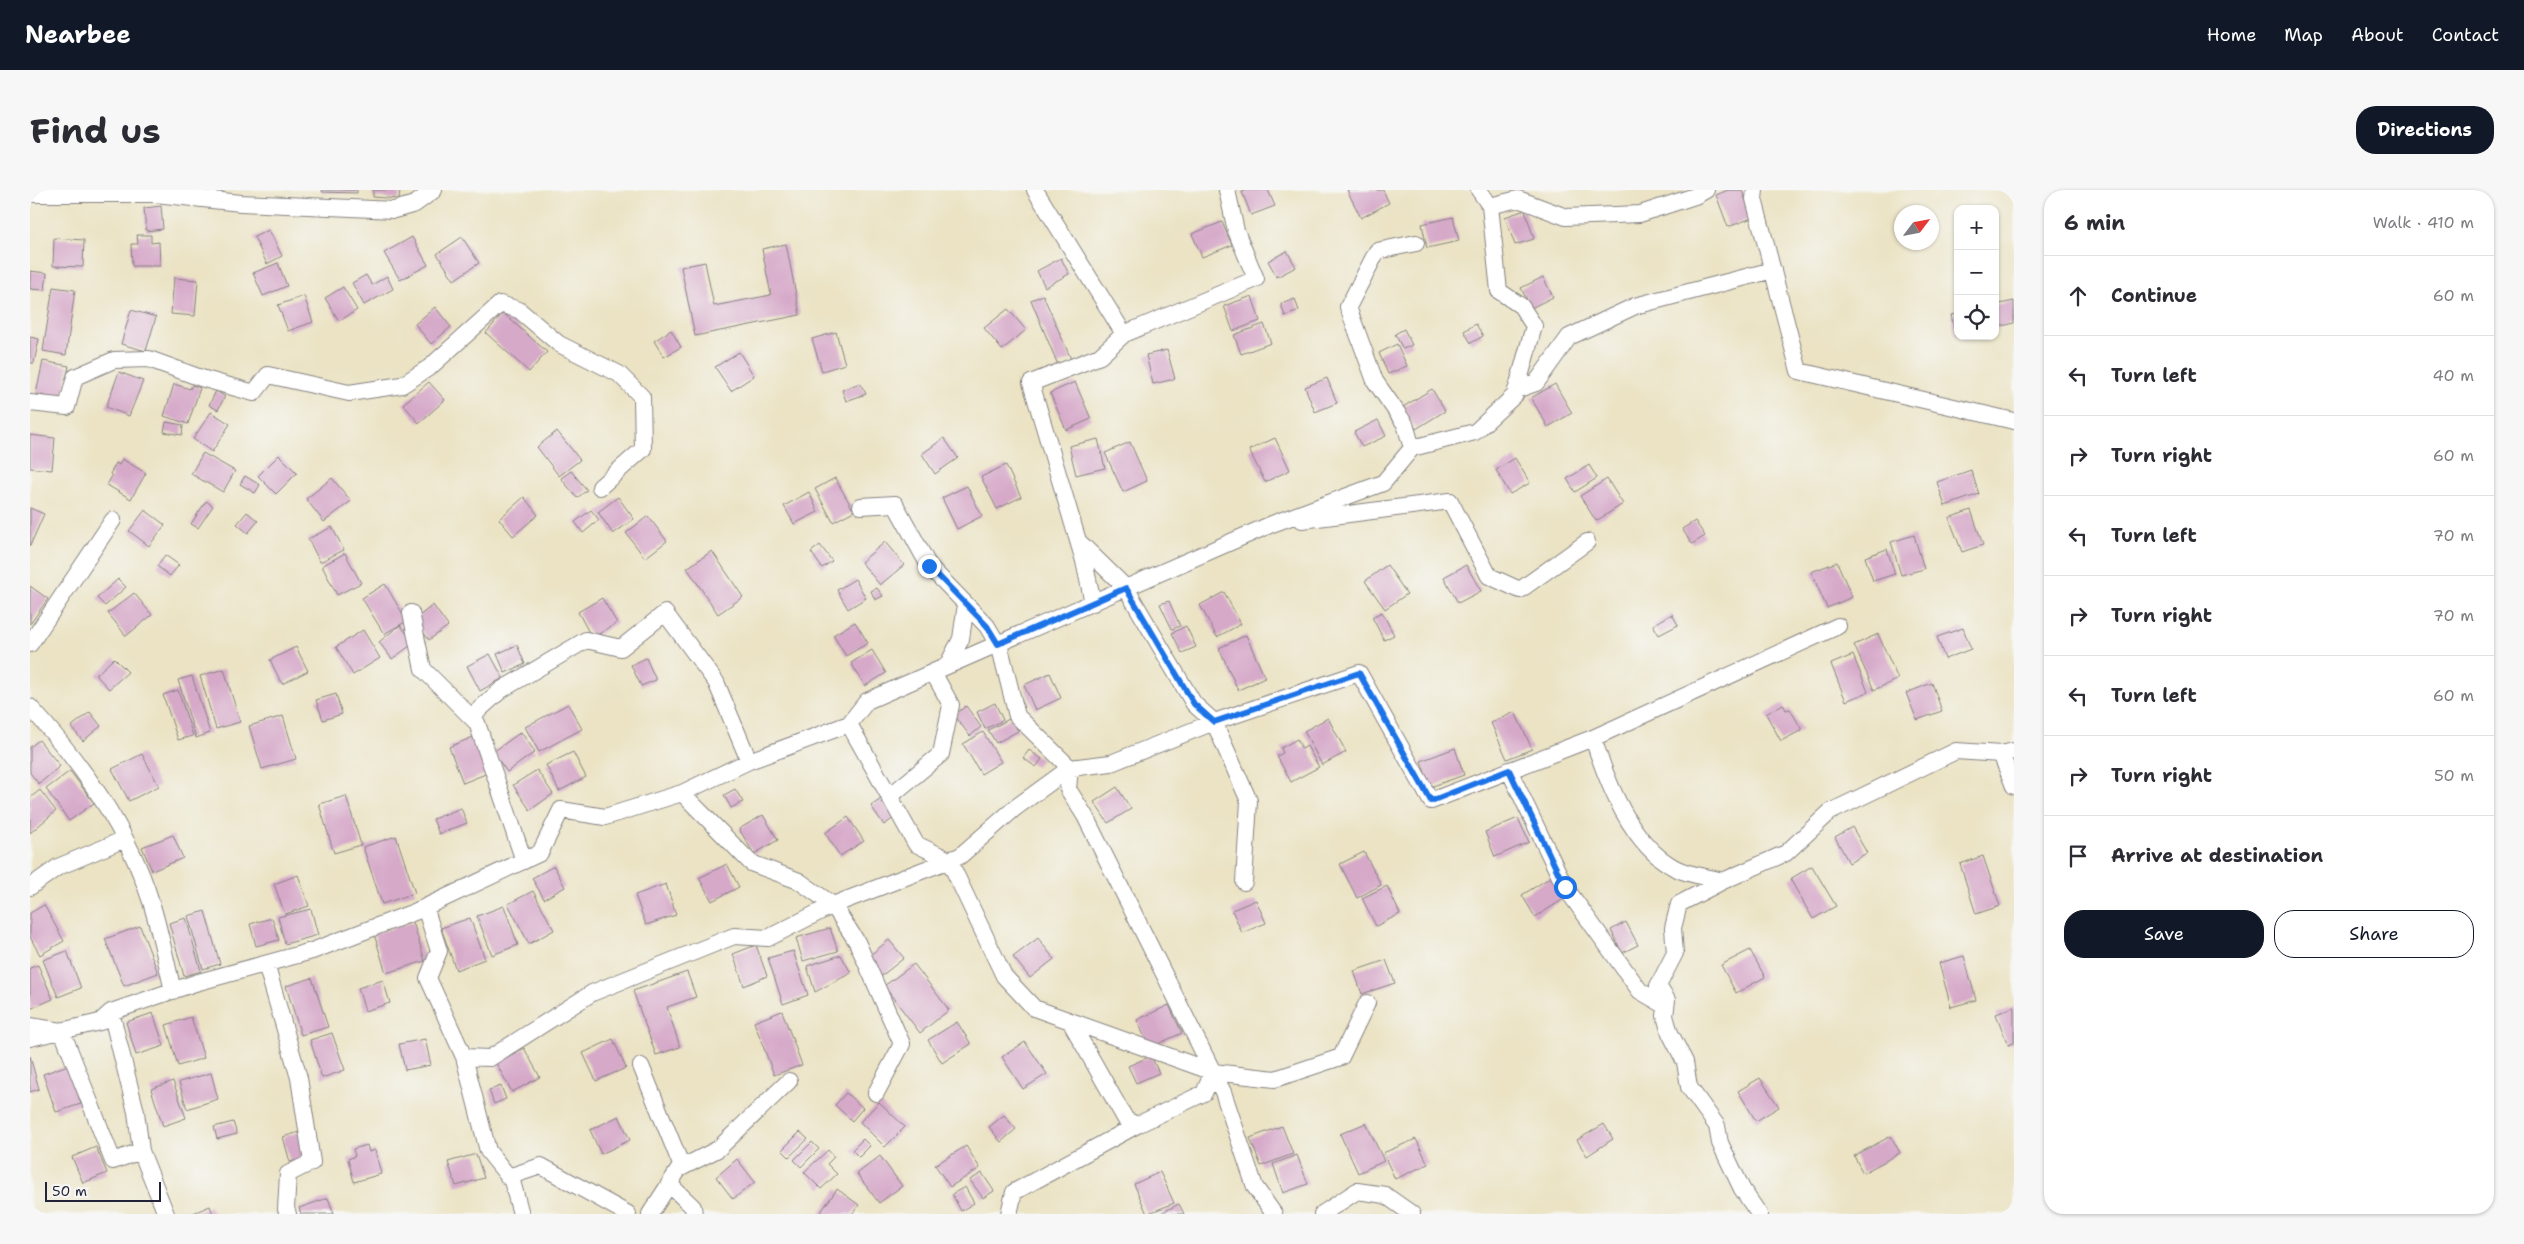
<!DOCTYPE html>
<html lang="en">
<head>
<meta charset="utf-8">
<style>
  :root { --surface:#fff; --page:#f7f7f7; --text:#2b2b33; --muted:#7c7c81; --line:#e1e1e2; --accent:#111827 }
  body { margin:0; font-family:"Shantell Sans",sans-serif; background:var(--page); color:var(--text) }
  .controls { position:absolute; right:15px; top:15px; display:grid; overflow:hidden; border-radius:10px; box-shadow:0 1px 4px #0004 }
  .controls button { width:45px; height:45px; display:grid; place-items:center; padding:0; border:0; border-bottom:1px solid var(--line); background:var(--surface); color:var(--text); font:25px sans-serif }
  .compass { position:absolute; left:1864px; top:15px; width:45px; height:45px; border-radius:50%; background:var(--surface); box-shadow:0 1px 4px #0004; rotate:58deg }
  .scale { position:absolute; left:15px; bottom:12px; width:116px; box-sizing:border-box; padding-left:5px; border:2px solid #22223b; border-top:0; font-size:14px; line-height:18px; white-space:nowrap; color:#22223b; -webkit-text-stroke:4px #f6f6f2; paint-order:stroke }
  .stop { position:absolute; width:15px; height:15px; margin:-11px; border:4px solid #1a73e8; border-radius:50%; background:#fff }
  .stop.end { background:#1a73e8; border-color:#fff; box-shadow:0 1px 5px #0008 }
  .list { margin:0; padding:0; list-style:none }
  h2 { display:flex; justify-content:space-between; align-items:center; height:65px; margin:0; padding:0 20px; font-size:21px }
  h2 small { font-size:16px; font-weight:400; color:var(--muted) }
  .list li { display:grid; grid-template-columns:32px 1fr auto; gap:15px; align-items:center; box-sizing:border-box; height:80px; padding:0 20px; border-top:1px solid var(--line) }
  .list b { display:block; font-size:19px; white-space:nowrap }
  .list em { font-size:16px; font-style:normal; color:var(--muted) }
  .actions { display:flex; gap:10px; padding:15px 20px }
  .actions a { flex:1; padding:11px 0; border:1px solid var(--accent); border-radius:20px; text-align:center; font-size:18px; color:var(--accent) }
  .actions .main { background:var(--accent); color:#fff }
  .icon { flex:none; width:28px; height:28px; fill:none; stroke:currentColor; stroke-width:2; stroke-linecap:round; stroke-linejoin:round }
  .map { position:relative; flex:none; width:1984px; height:1024px; overflow:hidden; border-radius:20px }
  header { display:flex; align-items:center; gap:30px; box-sizing:border-box; height:70px; padding:0 25px; background:var(--accent); color:#fff }
  header strong { font-size:24px }
  nav { display:flex; gap:28px; margin-inline-start:auto; font-size:18px }
  .intro { display:flex; align-items:center; justify-content:space-between; box-sizing:border-box; height:120px; padding:0 30px }
  h1 { margin:0; font-size:35px }
  .button { padding:12px 22px; border-radius:20px; background:var(--accent); color:#fff; font-size:18px; font-weight:700 }
  main { display:flex; gap:30px; padding:0 30px }
  aside { flex:1; background:var(--surface); border-radius:20px; box-shadow:0 1px 4px #0004 }
  .map>svg:first-child { display:block }
  .building { fill:#d6a9c9 }
  .lines { fill:none; stroke-linecap:round; stroke-linejoin:round }
  .street-casing { stroke:#868280; stroke-width:18 }
  .street { stroke:#fff; stroke-width:16 }
  .route { stroke:#1a73e8; stroke-width:6 }
</style>
</head>
<body>
<header>
<strong>Nearbee</strong>
<nav><a>Home</a><a>Map</a><a>About</a><a>Contact</a></nav>
</header>
<div class="intro"><h1>Find us</h1><a class="button">Directions</a></div>
<main>
<div class="map">
<svg width="1984" height="1024" viewBox="0 0 1984 1024">
  <rect width="100%" height="100%" fill="#f6f6f2"/>
  <filter id="ink" filterUnits="userSpaceOnUse"><feTurbulence type="fractalNoise" baseFrequency=".02" numOctaves="2"/><feDisplacementMap in="SourceGraphic" scale="10" xChannelSelector="R" yChannelSelector="G"/><feConvolveMatrix kernelMatrix="1 2 1 2 8 2 1 2 1" color-interpolation-filters="sRGB"/></filter>
  <filter id="wash" filterUnits="userSpaceOnUse"><feTurbulence type="fractalNoise" baseFrequency=".0096" numOctaves="4" result="noise"/><feDisplacementMap in="SourceGraphic" scale="20" xChannelSelector="R" yChannelSelector="G"/><feGaussianBlur stdDeviation="1.12" result="paint"/><feColorMatrix in="noise" values="0 0 0 0 0 0 0 0 0 0 0 0 0 0 0 0 0 1.4 0 .05"/><feComposite in="paint" operator="in"/></filter>
  <g filter="url(#wash)">
    <rect width="100%" height="100%" fill="#ebe3c4"/>
    <g id="blocks">
      <!-- building -->
      <path class="building" d="M292 0H327V3L292 2Z
        M343 0H370L369 9 343 7Z
        M1217 0H1238L1245 16 1221 25 1212 2Z
        M1317 0H1353L1359 13 1331 28Z
        M1698 0H1712L1722 28 1698 37 1686 5Z
        M131 16 133 39 116 41 114 18Z
        M1495 20 1504 49 1485 55 1475 27Z
        M1423 27 1429 51 1397 58 1392 34Z
        M1192 32 1202 55 1172 67 1162 44Z
        M239 40 252 66 237 74 224 47Z
        M107 45H121V53L129 52 130 76H102L101 54H108Z
        M382 47 398 75 370 90 354 63Z
        M432 47 449 73 424 90 407 64Z
        M24 48 54 50 53 77 23 76Z
        M756 54 770 125 665 146 651 77 675 72 684 116 741 105 732 59Z
        M1257 61 1266 77 1247 87 1238 71Z
        M1031 68 1039 84 1015 97 1007 81Z
        M248 73 257 96 233 106 223 83Z
        M0 81 17 83 15 100 0 99Z
        M336 85 342 95 357 86 363 99 334 115 322 93Z
        M1513 87 1523 107 1501 118 1491 98Z
        M144 88 168 90 165 126 141 124Z
        M23 97 45 100 36 165 13 161Z
        M313 97 327 120 309 131 295 108Z
        M1013 105 1041 169 1028 175 1001 110Z
        M274 106 283 132 258 141 248 115Z
        M1222 106 1230 131 1203 141 1194 116Z
        M1265 109 1269 121 1255 126 1251 114Z
        M1984 111V133L1965 138V115Z
        M405 117 421 137 401 154 385 134Z
        M978 119 996 140 972 160 954 138Z
        M101 120 126 127 116 161 91 154Z
        M473 123 517 162 499 182 456 143Z
        M1928 124V146H1926L1921 125Z
        M1234 134 1241 153 1211 164 1204 145Z
        M1446 134 1453 146 1441 153 1434 141Z
        M1374 139 1382 155 1373 159 1365 144Z
        M641 140 651 157 634 167 624 151Z
        M806 142 815 174 792 181 782 149Z
        M0 147 9 149 4 173H0Z
        M1367 154 1377 176 1358 184 1349 163Z
        M1137 160 1145 189 1123 194 1116 165Z
        M709 162 724 186 701 201 685 177Z
        M13 171 39 176 32 210 6 204Z
        M89 182 113 191 99 226 76 217Z
        M1297 188 1307 213 1285 222 1275 197Z
        M399 192 415 210 389 233 373 214Z
        M1045 192 1061 229 1036 240 1020 203Z
        M830 193 836 204 816 211 812 200Z
        M144 194 160 199 162 195 170 198 158 234 134 226Z
        M1525 194 1542 223 1518 237 1501 208Z
        M1402 199 1415 221 1386 239 1373 217Z
        M186 201 195 206 188 220 179 215Z
        M181 222 200 234 182 262 163 249Z
        M1348 230 1356 246 1332 257 1324 242Z
        M136 232 153 235 152 245 134 242Z
        M527 241 550 270 529 286 507 257Z
        M0 245 25 248 22 280 0 278Z
        M914 248 928 268 905 284 892 264Z
        M1245 248 1260 280 1235 292 1219 260Z
        M1068 249 1075 278 1046 285 1039 256Z
        M1100 252 1117 291 1093 302 1075 263Z
        M173 263 205 281 193 302 161 284Z
        M249 265 267 283 246 304 228 286Z
        M1485 268 1500 293 1480 304 1466 280Z
        M92 269 116 283 101 309 77 295 82 286 80 284 86 273 89 275Z
        M976 275 991 307 967 319 951 287Z
        M1559 275 1567 288 1545 302 1537 289Z
        M1941 280 1949 304 1915 316 1907 292Z
        M541 281 557 300 547 308 531 288Z
        M215 286 230 295 225 303 210 294Z
        M302 288 321 311 294 332 276 309Z
        M805 288 824 321 803 332 785 299Z
        M1577 289 1593 314 1566 331 1550 306Z
        M937 296 952 326 927 339 912 308Z
        M779 302 788 322 764 334 754 316Z
        M494 307 508 325 483 346 469 329Z
        M588 307 604 329 583 344 568 322Z
        M176 311 183 316 168 338 161 334Z
        M0 318 14 324 0 356Z
        M115 320 135 335 119 356 99 341Z
        M561 320 569 330 553 343 545 332Z
        M1941 320 1953 355 1932 362 1919 328Z
        M217 322 228 331 218 343 207 334Z
        M618 326 637 351 615 368 596 343Z
        M1665 331 1675 346 1662 354 1652 339Z
        M302 337 314 360 290 372 278 349Z
        M1884 345 1894 379 1871 385 1861 352Z
        M855 352 874 375 850 395 831 372Z
        M790 355 802 371 792 378 781 362Z
        M1857 359 1865 384 1843 391 1835 367Z
        M682 361 713 407 688 424 657 378Z
        M315 363 331 393 307 405 292 376Z
        M135 365 149 375 140 386 127 376Z
        M1807 372 1822 407 1797 418 1781 382Z
        M1357 375 1377 404 1355 419 1335 391Z
        M1436 375 1451 401 1428 413 1414 387Z
        M88 389 96 397 75 416 67 408Z
        M825 389 836 408 818 419 807 400Z
        M355 394 377 431 354 444 332 408Z
        M0 396 18 409 0 434Z
        M847 398 853 406 845 410 841 401Z
        M1194 402 1211 434 1187 447 1170 415Z
        M104 403 122 425 96 446 78 423Z
        M572 408 587 433 562 448 548 422Z
        M1139 411 1150 436 1142 439 1130 414Z
        M403 415 418 436 399 450 384 430Z
        M1352 422 1364 445 1354 450 1342 427Z
        M1642 424 1648 435 1629 445 1623 435Z
        M825 432 838 453 816 466 803 445Z
        M370 435 384 453 362 469 349 452Z
        M1156 436 1166 457 1152 463 1142 443Z
        M1933 438 1941 459 1915 469 1907 447Z
        M333 440 350 468 323 485 306 457Z
        M1848 444 1868 489 1844 500 1824 455Z
        M1216 445 1235 488 1208 500 1189 458Z
        M487 455 495 474 475 483 467 464Z
        M266 457 278 481 252 494 240 470Z
        M842 460 856 483 835 496 821 473Z
        M460 464 473 488 450 501 437 476Z
        M1823 465 1838 502 1816 511 1801 474Z
        M84 468 98 482 79 499 66 485Z
        M616 468 626 490 611 496 601 475Z
        M194 479 210 532 186 539 170 486Z
        M1020 483 1031 508 1005 520 994 495Z
        M162 486 180 543 166 548 148 490Z
        M1902 493 1912 521 1887 530 1876 503Z
        M148 500 163 546 148 550 133 505Z
        M306 504 312 524 293 530 286 510Z
        M965 513 973 530 955 539 947 522Z
        M538 514 552 539 509 562 495 537Z
        M1753 514 1756 520 1760 519 1772 540 1751 551 1736 524Z
        M936 516 951 537 940 546 924 525Z
        M60 522 71 536 53 551 41 537Z
        M1485 522 1502 559 1477 569 1461 533Z
        M253 526 266 569 232 579 219 536Z
        M981 528 988 541 966 553 958 540Z
        M1298 528 1316 562 1292 575 1274 541Z
        M491 542 505 562 477 582 463 562Z
        M953 542 971 572 951 584 933 554Z
        M443 547 458 583 433 593 419 557Z
        M1267 549 1272 559 1277 556 1289 577 1261 592 1247 566 1253 563 1251 558Z
        M9 550 30 576 9 594 0 583V557Z
        M1425 558 1434 585 1400 597 1391 571Z
        M999 560 1012 569 1006 577 993 568Z
        M543 562 556 587 529 601 516 575Z
        M112 564 129 596 99 611 82 579Z
        M507 580 523 604 500 620 483 595Z
        M40 581 64 613 39 631 16 599Z
        M1087 597 1101 619 1078 633 1064 612Z
        M705 599 713 612 701 618 694 605Z
        M10 600 26 621 0 643V608Z
        M316 606 331 655 304 663 289 614Z
        M851 609 864 628 854 635 841 616Z
        M431 618 437 633 409 644 403 629Z
        M733 625 748 650 724 664 709 639Z
        M818 627 834 651 810 666 795 643Z
        M1488 628 1499 652 1465 667 1455 642Z
        M1822 637 1837 663 1819 673 1805 647Z
        M143 645 153 668 122 681 112 657Z
        M366 646 385 703 352 714 333 657Z
        M1334 662 1351 695 1327 708 1310 674Z
        M1953 666 1970 716 1946 724 1930 674Z
        M697 674 709 697 682 711 669 688Z
        M524 676 535 697 514 709 502 688Z
        M1782 676 1806 716 1783 729 1760 689Z
        M268 685 279 716 255 724 244 694Z
        M1521 687 1534 709 1505 727 1492 705Z
        M636 694 646 725 616 735 605 705Z
        M1357 696 1370 724 1346 736 1332 708Z
        M503 701 524 740 499 754 478 714Z
        M1226 710 1236 733 1212 743 1202 720Z
        M14 715 34 751 10 765 0 747V723Z
        M474 716 488 755 462 765 447 726Z
        M281 719 288 745 255 754 248 727Z
        M175 721 190 774 173 779 158 726Z
        M156 728 171 781 154 786 139 733Z
        M242 728 249 750 226 756 220 734Z
        M440 728 455 769 426 780 411 738Z
        M383 732 395 771 356 783 344 744Z
        M1596 732 1608 755 1592 763 1581 740Z
        M110 736 128 783 94 796 75 749Z
        M800 738 808 761 773 771 766 748Z
        M1008 748 1024 769 1000 788 983 767Z
        M859 750 874 768 850 787 835 769Z
        M726 755 737 786 714 796 703 764Z
        M1720 760 1735 787 1706 803 1691 775Z
        M37 761 51 798 28 807 13 770Z
        M763 761 778 805 753 814 738 768Z
        M811 765 821 783 785 802 777 776Z
        M1934 766 1946 810 1921 817 1909 773Z
        M1356 770 1365 793 1332 804 1324 781Z
        M884 774 919 820 890 843 854 796Z
        M8 775 23 809 0 819V778Z
        M657 782 666 807 637 817 650 857 626 865 603 801Z
        M282 788 298 837 271 845 256 796Z
        M353 790 360 813 335 821 328 798Z
        M1139 815 1152 843 1119 858 1107 830Z
        M1984 817V853L1978 855 1966 824Z
        M752 821 772 875 744 885 724 832Z
        M123 823 134 856 106 865 96 832Z
        M161 827 174 868 148 876 136 835Z
        M927 832 941 854 912 873 898 850Z
        M302 843 315 880 292 888 280 850Z
        M395 849 401 875 375 880 369 854Z
        M583 849 596 878 566 891 553 863Z
        M995 852 1017 884 993 899 972 867Z
        M494 858 510 887 482 902 466 873Z
        M0 866 9 899 0 902Z
        M1121 866 1129 883 1106 893 1098 876Z
        M38 875 51 914 26 922 13 884Z
        M181 883 188 909 157 919 149 892Z
        M1730 888 1749 917 1726 931 1708 901Z
        M143 891 156 928 133 936 121 899Z
        M471 896 476 909 464 914 459 900Z
        M816 903 833 918 822 931 805 915Z
        M849 912 875 937 855 957 830 932Z
        M974 925 986 939 971 952 959 937Z
        M589 926 600 950 571 964 560 940Z
        M203 932 207 944 187 949 184 937Z
        M1336 933 1354 971 1328 983 1310 944Z
        M1574 934 1583 949 1557 966 1547 950Z
        M1252 936 1263 964 1231 976 1220 948Z
        M269 942 276 968 260 972 253 947Z
        M770 942 778 949 759 967 752 960Z
        M1861 946 1870 963 1833 983 1824 966Z
        M833 949 840 956 829 967 822 960Z
        M1386 949 1398 974 1365 989 1353 963Z
        M782 952 789 959 771 977 764 970Z
        M337 955 339 962 345 960 351 984 324 992 318 969 325 966 323 959Z
        M936 956 950 978 920 997 905 975Z
        M66 957 77 983 53 993 42 967Z
        M798 960 804 967 797 974 807 984 791 999 774 982Z
        M446 964 454 988 426 996 418 972Z
        M1267 965 1278 994 1253 1003 1243 974Z
        M850 966 872 996 849 1013 827 984Z
        M707 969 725 992 703 1009 686 987Z
        M1130 982 1144 1013 1117 1024 1104 994Z
        M952 983 964 1001 953 1008 940 990Z
        M935 997 944 1013 931 1021 922 1004Z
        M807 999 829 1015 822 1024H792L790 1023Z
        M298 1008 304 1024H271L269 1018Z
        M1149 1014 1154 1024H1129Z
        M180 1016 183 1024H161Z"/>
    </g>
  </g>
  <g filter="url(#ink)">
    <use href="#blocks" fill-opacity="0" stroke="#868280" stroke-width="1"/>
    <g class="lines">
      <defs>
        <path id="street" d="M1005 0 1094 144
          M1725 0 1724 9 1769 181 1984 231
          M0 4H125L211 13 364 20 385 14 404 0
          M1460 16 1488 9 1536 27 1610 24 1665 6 1676 0
          M1486 200 1506 193 1539 147 1605 116 1743 80
          M0 213 37 217 45 187 84 170 119 169 171 188 224 203 238 185 319 203 372 195 400 177 470 114 489 120 529 154 589 184 612 207 613 259 570 297
          M1382 258 1375 234 1345 191 1318 117 1347 61 1386 53
          M831 316 865 314 899 376 957 436 970 458 987 526 1040 578 1038 599 1055 626 1193 902 1225 997 1244 1024
          M1272 330 1420 311 1459 386 1490 400 1557 352
          M1050 353 1096 398 1164 514 1184 532 1219 611 1214 692
          M1063 413 1054 371 1001 193 1070 166 1094 144 1226 89 1206 41 1197 0
          M381 423 393 479 447 533 494 671
          M0 454 83 330
          M917 476 931 449 936 414
          M0 517C52 574 98 638 121 712 130 741 136 771 143 801
          M441 527 471 500 556 450 591 458 635 423 686 492 719 571
          M819 534 886 654 919 670 974 786 1004 818 1183 882 1245 889 1311 867 1337 813
          M1563 548C1577 592 1601 655 1645 678 1658 685 1678 687 1693 691
          M1971 564 1984 596
          M1479 580 1535 697 1610 801 1636 816
          M652 603 721 673 769 691 803 715 827 752 872 854 846 903
          M859 607 911 564 921 515 903 482
          M0 697 28 677 95 649
          M395 717 409 761 398 788 434 867 458 961 482 991 491 1024
          M236 774 269 888 282 972 258 984 256 1019 258 1024
          M81 822 165 793 282 761 387 721 510 663 531 620 575 627 652 603 719 571 819 534 837 511 1242 334 1353 293 1382 258 1445 242 1485 205 1504 136 1491 116 1469 101 1460 16 1449 0
          M1040 831 1096 930 1107 935
          M0 836 32 841 83 971 111 961
          M0 848 70 832 81 822 106 922 111 961 136 1024
          M434 867 460 868 562 803 704 746 738 748 803 715 930 666 985 618 1040 578 1081 573 1184 532 1329 483 1401 611 1563 548 1808 436
          M611 876 652 977
          M478 987 511 976 598 1024
          M639 994 663 1017 664 1024
          M620 1024 649 979 688 959 759 891
          M979 1024 984 1002 1107 935 1174 903 1183 882
          M1292 1024 1327 1001 1355 1005 1382 1024
          M1729 1024 1712 999 1690 953 1687 936 1659 897 1655 872 1640 843 1635 826 1637 810 1628 796 1645 763 1643 738 1649 714 1693 691 1756 663 1800 622 1926 561 1971 564 1984 561"/>
      </defs>
      <!-- street casing -->
      <use href="#street" class="street-casing"/>
      <!-- street -->
      <use href="#street" class="street"/>
    </g>
  </g>
  <g class="lines" filter="url(#ink)">
    <!-- route -->
    <path class="route" d="M899 376 957 436 968 454 1096 398 1164 514 1184 532 1329 483 1401 611 1479 580 1535 697"/>
  </g>
</svg>
<div class="controls">
<button>+</button>
<button>−</button>
<button><svg class="icon" aria-label="locate" viewBox="0 0 24 24"><circle cx="12" cy="12" r="6"/><path d="M12 2v4M12 18v4M2 12h4M18 12h4"/></svg></button>
</div>
<svg class="compass" viewBox="-18 -18 36 36"><path d="M0-13l5 13h-10z" fill="#e53935"/><path d="M0 13l5-13h-10z" fill="#7c7c81"/></svg>
<div class="scale">50 m</div>
<div class="stop" style="left:1535px;top:697px"></div>
<div class="stop end" style="left:899px;top:376px"></div>
</div>
<aside>
<h2>6 min<small>Walk · 410 m</small></h2>
<ul class="list">
<li><svg class="icon" aria-label="ahead" viewBox="0 0 24 24"><path d="M12 20V5M6 11l6-6 6 6"/></svg><div><b>Continue</b></div><em>60 m</em></li>
<li><svg class="icon" aria-label="left" viewBox="0 0 24 24"><path d="M17 20v-9H6M10 6l-5 5 5 5"/></svg><div><b>Turn left</b></div><em>40 m</em></li>
<li><svg class="icon" aria-label="right" viewBox="0 0 24 24"><path d="M7 20v-9h11M14 6l5 5-5 5"/></svg><div><b>Turn right</b></div><em>60 m</em></li>
<li><svg class="icon" aria-label="left" viewBox="0 0 24 24"><path d="M17 20v-9H6M10 6l-5 5 5 5"/></svg><div><b>Turn left</b></div><em>70 m</em></li>
<li><svg class="icon" aria-label="right" viewBox="0 0 24 24"><path d="M7 20v-9h11M14 6l5 5-5 5"/></svg><div><b>Turn right</b></div><em>70 m</em></li>
<li><svg class="icon" aria-label="left" viewBox="0 0 24 24"><path d="M17 20v-9H6M10 6l-5 5 5 5"/></svg><div><b>Turn left</b></div><em>60 m</em></li>
<li><svg class="icon" aria-label="right" viewBox="0 0 24 24"><path d="M7 20v-9h11M14 6l5 5-5 5"/></svg><div><b>Turn right</b></div><em>50 m</em></li>
<li><svg class="icon" aria-label="arrive" viewBox="0 0 24 24"><path d="M6 21V4h12l-3 4 3 4H6"/></svg><div><b>Arrive at destination</b></div></li>
</ul>
<div class="actions"><a class="main">Save</a><a>Share</a></div>
</aside>
</main>
</body>
</html>
